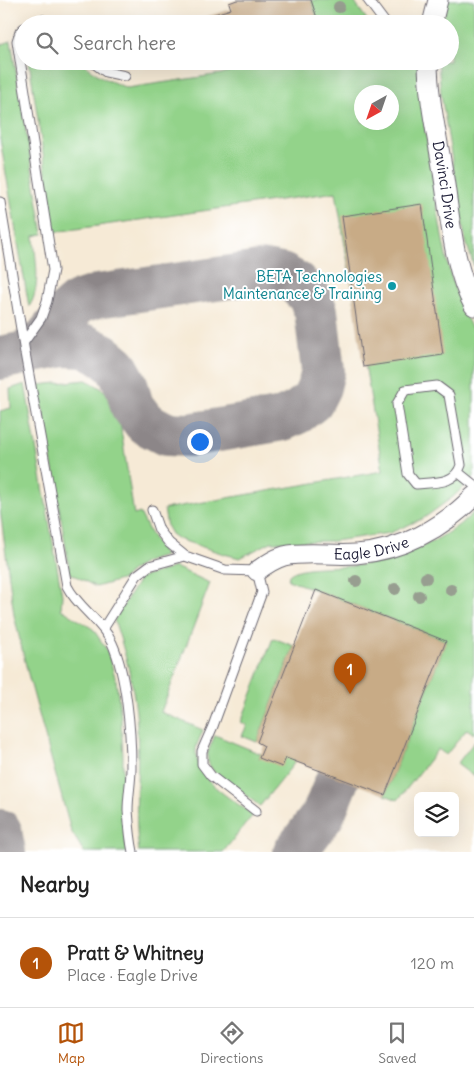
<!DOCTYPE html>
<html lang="en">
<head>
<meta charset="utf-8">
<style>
  :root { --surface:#fff; --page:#f2f2f2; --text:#222; --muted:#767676; --line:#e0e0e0; --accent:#b45309 }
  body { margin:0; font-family:Delius,sans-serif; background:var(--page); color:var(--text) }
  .controls { position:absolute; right:15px; bottom:15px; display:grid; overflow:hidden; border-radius:8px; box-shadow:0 5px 20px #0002 }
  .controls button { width:45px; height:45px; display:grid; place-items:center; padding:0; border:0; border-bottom:1px solid var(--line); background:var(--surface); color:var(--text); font:25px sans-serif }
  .compass { position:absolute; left:354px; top:85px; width:45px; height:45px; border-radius:50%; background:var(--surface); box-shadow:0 5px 20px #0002; rotate:220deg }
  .you { position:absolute; left:199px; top:441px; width:18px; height:18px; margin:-12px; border:4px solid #fff; border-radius:50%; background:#1a73e8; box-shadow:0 0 0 8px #1a73e833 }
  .badge { display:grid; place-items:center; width:32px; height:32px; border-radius:50%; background:var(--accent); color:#fff; font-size:16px; font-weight:700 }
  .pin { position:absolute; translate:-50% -41px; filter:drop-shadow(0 1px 2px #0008) }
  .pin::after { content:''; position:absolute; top:26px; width:18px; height:15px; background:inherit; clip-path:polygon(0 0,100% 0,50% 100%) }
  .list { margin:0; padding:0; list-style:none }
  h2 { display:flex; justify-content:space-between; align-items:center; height:65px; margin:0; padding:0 20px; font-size:21px }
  h2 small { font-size:16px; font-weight:400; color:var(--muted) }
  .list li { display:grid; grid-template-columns:32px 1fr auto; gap:15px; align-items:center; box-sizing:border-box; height:90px; padding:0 20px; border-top:1px solid var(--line) }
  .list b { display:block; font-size:19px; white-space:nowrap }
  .list p { margin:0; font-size:16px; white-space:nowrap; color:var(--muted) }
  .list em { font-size:16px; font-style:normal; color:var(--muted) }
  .icon { flex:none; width:28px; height:28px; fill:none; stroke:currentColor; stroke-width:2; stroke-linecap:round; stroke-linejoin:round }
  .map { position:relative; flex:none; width:474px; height:852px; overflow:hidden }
  .search { position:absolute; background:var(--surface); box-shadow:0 5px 20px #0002; left:15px; right:15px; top:15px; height:55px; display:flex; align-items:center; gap:12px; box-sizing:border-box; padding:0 18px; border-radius:28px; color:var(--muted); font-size:19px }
  .sheet { height:155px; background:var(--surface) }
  nav { display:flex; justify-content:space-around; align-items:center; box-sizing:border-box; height:70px; border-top:1px solid var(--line); background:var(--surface); font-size:14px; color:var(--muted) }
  nav a { display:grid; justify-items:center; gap:2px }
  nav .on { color:var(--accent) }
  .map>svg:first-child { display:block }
  .green { fill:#93d38a; stroke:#5a7a62; fill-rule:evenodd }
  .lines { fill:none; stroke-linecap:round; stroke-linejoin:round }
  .taxiway { stroke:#8c8688; stroke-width:44 }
  .building { fill:#c8ab86 }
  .lane-casing { stroke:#6c6871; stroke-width:11 }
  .street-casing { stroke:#6c6871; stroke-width:21 }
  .lane { stroke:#fff; stroke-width:9 }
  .street { stroke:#fff; stroke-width:19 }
  .tree { fill:#979e90 }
  .culture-dot { fill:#0f9aa8; stroke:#fff; stroke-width:2 }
  .labels { text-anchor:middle; stroke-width:4; stroke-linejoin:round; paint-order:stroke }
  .street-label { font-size:15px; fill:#22223b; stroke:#fff }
  .culture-label { font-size:15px; fill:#0d838f; stroke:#fff; text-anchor:end }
</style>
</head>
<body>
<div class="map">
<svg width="474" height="852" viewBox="0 0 474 852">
  <rect width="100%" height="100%" fill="#fff"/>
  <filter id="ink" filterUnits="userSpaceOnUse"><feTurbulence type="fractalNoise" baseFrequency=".02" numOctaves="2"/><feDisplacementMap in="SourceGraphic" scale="10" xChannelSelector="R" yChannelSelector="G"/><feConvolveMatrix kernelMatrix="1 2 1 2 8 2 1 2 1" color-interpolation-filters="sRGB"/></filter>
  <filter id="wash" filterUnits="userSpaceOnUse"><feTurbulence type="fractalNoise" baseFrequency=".0096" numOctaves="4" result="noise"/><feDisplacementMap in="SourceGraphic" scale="20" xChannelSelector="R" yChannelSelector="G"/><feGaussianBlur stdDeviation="1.12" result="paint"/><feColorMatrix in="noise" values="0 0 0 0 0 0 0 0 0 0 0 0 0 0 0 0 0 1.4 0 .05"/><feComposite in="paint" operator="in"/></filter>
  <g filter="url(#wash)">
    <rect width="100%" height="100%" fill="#f6ead6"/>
    <!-- green -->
    <path class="green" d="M311 0H353L370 24H319Z
      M448 0H474V267L465 238 441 94 438 61H450V24H442Z
      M11 41 43 234 34 236C35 259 42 287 29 307L0 139V45Z
      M29 61H83L88 68 103 78 127 88 221 74 263 61H417C421 103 427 144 434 186 442 237 448 287 474 332V477L453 497 424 518 390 533 334 541 271 542 240 558 224 554 178 539 171 534 167 527 164 509 383 471 336 192 55 232ZM362 92H392V122H362Z
      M86 380C105 389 113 396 119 416L134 515 140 513 150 533 165 556 148 561 131 571 124 579 96 587 70 573 39 385Z
      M25 384 62 595 61 609 93 629 107 650 116 680 121 717 123 758 122 814 127 852H84L71 831 28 674 14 615 0 509V411L11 408 10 389Z
      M474 512V734L467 729 446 755 438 749 398 800 385 795 446 641 316 590 288 580 289 575C301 564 336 568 353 566 397 560 442 543 474 512Z
      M175 567 210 583 161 712 203 730C201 736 197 743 196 749 194 780 231 798 253 815L223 852H139C133 810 140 767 137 725 135 690 126 653 114 620L140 578Z
      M273 638 294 646 257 742 242 736 247 725 241 722Z
      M215 735 261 754 259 758 286 757 296 761 260 806 214 772C202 757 209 751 215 735Z
      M474 742V777L457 764Z"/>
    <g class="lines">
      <!-- taxiway -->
      <path class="taxiway" d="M0 358 64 345 85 346 103 355 116 366 126 384 132 406 145 423 166 434 189 435 283 419 298 412 312 401 319 387 323 371 316 311 309 296 296 283 282 275 266 272 97 296 79 302 67 312 45 339 25 353
        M0 831 4 852
        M295 852 323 815 338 778"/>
    </g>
    <g id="blocks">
      <!-- building -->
      <path class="building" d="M237 0H311L319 24H192V21L231 9 229 3Z
        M422 204 443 355 363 367 342 216Z
        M316 590 446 641 385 795 286 758 282 767 259 758 264 746 257 742Z"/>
    </g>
  </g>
  <g filter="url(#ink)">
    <use href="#blocks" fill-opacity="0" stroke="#6c6871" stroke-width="1"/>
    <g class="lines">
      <defs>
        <path id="lane" d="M368 0 386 24
          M32 24 43 20 56 24
          M91 61 106 72 125 76
          M0 202 25 353 67 586C78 608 102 621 112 643 127 676 131 732 131 768 131 782 128 796 128 810 129 824 130 838 133 852
          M24 342 41 318 47 301 53 270 17 41 20 32 24 28
          M437 386 449 395 461 465C455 485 434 482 416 484L408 474 397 404 405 390Z
          M459 473 474 485
          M152 510 159 530 169 543 185 556 225 570 257 571 262 592 213 726 202 751V764L211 776 256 811
          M103 629 137 575 149 566 185 556"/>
        <g id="street">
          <path d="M432 24 438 0"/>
          <path id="s1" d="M428 61C428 98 437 135 443 172 450 214 453 268 474 306"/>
          <path id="s2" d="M257 571C265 565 274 559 284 556 307 551 332 556 356 554 401 551 443 528 474 496"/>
        </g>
      </defs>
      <!-- lane casing -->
      <use href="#lane" class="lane-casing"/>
      <!-- street casing -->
      <use href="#street" class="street-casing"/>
      <!-- lane -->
      <use href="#lane" class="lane"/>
      <!-- street -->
      <use href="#street" class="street"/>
    </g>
    <!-- trees -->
    <g class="tree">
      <circle cx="339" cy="7" r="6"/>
      <circle cx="426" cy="578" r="6"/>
      <circle cx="356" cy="581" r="6"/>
      <circle cx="395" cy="589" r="6"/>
      <circle cx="451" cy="590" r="6"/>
      <circle cx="419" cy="596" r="6"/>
    </g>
  </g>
  <!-- markers -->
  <circle class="culture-dot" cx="392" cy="286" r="5"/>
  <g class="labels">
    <!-- street labels -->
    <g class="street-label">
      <text dy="5" stroke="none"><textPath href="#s1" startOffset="125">Davinci Drive</textPath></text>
      <text dy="5" stroke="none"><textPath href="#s2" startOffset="119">Eagle Drive</textPath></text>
    </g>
    <!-- culture labels -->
    <g class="culture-label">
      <text x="382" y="282">BETA Technologies<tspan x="382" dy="17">Maintenance &amp; Training</tspan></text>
    </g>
  </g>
</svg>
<div class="controls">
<button><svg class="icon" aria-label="layers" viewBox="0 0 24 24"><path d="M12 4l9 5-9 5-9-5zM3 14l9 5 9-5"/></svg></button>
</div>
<svg class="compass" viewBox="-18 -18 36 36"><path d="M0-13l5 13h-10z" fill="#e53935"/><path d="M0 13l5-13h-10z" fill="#767676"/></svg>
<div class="you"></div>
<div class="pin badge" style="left:350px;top:694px">1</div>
<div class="search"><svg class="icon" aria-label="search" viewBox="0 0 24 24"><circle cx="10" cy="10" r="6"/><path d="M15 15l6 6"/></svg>Search here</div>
</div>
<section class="sheet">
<h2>Nearby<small></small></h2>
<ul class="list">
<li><span class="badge">1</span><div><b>Pratt &amp; Whitney</b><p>Place · Eagle Drive</p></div><em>120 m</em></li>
</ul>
</section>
<nav>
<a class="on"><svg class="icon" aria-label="map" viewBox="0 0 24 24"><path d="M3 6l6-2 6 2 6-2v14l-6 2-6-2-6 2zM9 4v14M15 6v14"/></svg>Map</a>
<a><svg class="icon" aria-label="directions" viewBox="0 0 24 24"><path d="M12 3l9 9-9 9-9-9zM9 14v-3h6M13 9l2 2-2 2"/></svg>Directions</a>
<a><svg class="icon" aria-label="saved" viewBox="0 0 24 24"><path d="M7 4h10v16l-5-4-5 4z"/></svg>Saved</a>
</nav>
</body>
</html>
